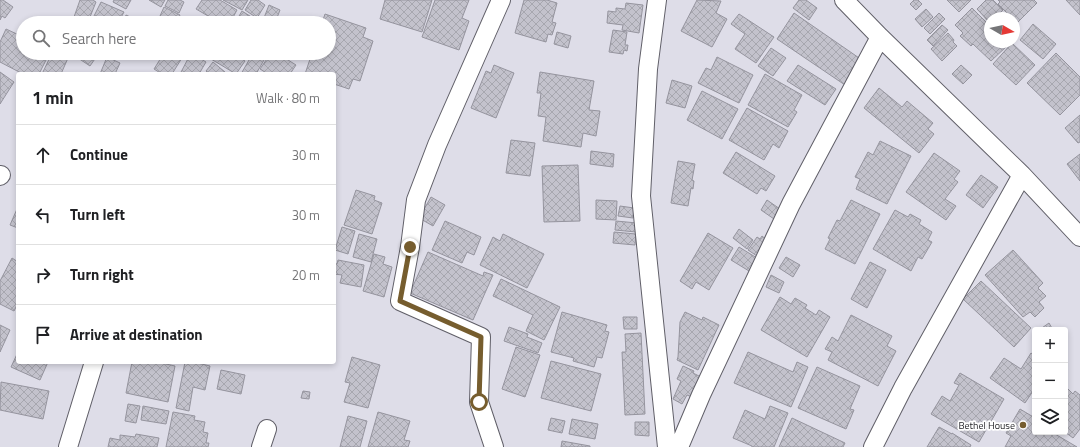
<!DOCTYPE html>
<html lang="en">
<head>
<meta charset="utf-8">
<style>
  :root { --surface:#fff; --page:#f6f6f6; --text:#202124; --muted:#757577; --line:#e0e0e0 }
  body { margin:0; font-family:"Titillium Web",sans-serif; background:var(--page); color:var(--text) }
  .controls { position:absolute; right:12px; bottom:12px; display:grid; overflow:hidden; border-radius:4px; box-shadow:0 2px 6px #0003 }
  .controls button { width:36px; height:36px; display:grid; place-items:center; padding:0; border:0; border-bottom:1px solid var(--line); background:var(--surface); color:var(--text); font:20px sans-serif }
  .compass { position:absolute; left:984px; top:12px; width:36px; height:36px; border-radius:50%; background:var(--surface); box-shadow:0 2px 6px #0003; rotate:99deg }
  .stop { position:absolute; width:12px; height:12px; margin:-9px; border:3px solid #765d2e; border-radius:50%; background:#fff }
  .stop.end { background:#765d2e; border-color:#fff; box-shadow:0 1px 4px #0008 }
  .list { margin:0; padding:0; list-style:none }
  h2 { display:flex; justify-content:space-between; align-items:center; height:52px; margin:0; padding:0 16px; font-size:17px }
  h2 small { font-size:13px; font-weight:400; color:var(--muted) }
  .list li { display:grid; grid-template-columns:26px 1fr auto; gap:12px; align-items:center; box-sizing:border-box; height:60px; padding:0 16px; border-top:1px solid var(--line) }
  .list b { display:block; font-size:15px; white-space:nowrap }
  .list em { font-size:13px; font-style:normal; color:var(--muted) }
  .icon { flex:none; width:22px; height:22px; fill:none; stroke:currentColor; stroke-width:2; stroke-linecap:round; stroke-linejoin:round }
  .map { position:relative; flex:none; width:1080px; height:447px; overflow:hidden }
  .search { position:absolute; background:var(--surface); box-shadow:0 2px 6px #0003; left:16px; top:16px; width:320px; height:44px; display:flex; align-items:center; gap:10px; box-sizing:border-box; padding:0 14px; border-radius:22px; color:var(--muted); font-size:15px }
  .panel { position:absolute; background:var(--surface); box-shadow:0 2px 6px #0003; left:16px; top:72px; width:320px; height:292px; border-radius:4px }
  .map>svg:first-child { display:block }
  .building { fill:url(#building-cross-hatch); stroke:#95949e }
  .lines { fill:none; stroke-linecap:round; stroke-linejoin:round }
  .minor-casing { stroke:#605f68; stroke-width:20 }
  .minor { stroke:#fff; stroke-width:18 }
  .route { stroke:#765d2e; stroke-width:5 }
  .poi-dot { fill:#765d2e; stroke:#fff; stroke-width:1.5 }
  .labels { text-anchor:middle; stroke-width:3.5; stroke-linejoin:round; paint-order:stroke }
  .poi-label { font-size:10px; fill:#252529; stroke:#fff; text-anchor:end }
</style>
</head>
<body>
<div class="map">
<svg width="1080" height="447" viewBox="0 0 1080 447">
  <defs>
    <pattern id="building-cross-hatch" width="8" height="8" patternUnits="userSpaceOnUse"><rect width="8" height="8" fill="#c3c2cc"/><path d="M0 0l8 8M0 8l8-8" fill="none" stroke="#a7a7af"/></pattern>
  </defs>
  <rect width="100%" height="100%" fill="#dedde8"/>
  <!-- building -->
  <path class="building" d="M0 0H3L13 7 5 18 2 16 0 20Z
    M80 0H93L96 2 88 22 74 17Z
    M114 0H131L126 9 113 2Z
    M149 0H165L161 7Z
    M168 0H180L184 2 179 13 165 6Z
    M202 0H220L237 10 230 23 217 17 215 20 196 9Z
    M223 0H248L242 10Z
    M251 0H258L265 5 257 18 245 10Z
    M385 0H432L422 32 380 19Z
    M435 0H469L462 18 469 21 459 50 422 37Z
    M524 0H547L557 3 552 22 556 23 552 35 548 34 546 42 515 33Z
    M697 0 721 1 716 13 727 19 712 47 681 31Z
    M799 0H806L817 8 809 20 793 8Z
    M914 0H918L922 4 916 10 910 4Z
    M947 0H971L959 12Z
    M986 0H993L1003 10 995 18H990V23L977 9Z
    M998 0H1034L1037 3 1017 23 1014 20V18H1012L998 4 1000 2Z
    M1066 0H1080V15Z
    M101 2 124 12 118 23H104L93 18Z
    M626 3 643 5 639 33 622 30 623 25 607 23 608 11 616 12V8L625 9Z
    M269 5 280 10 275 23H262Z
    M164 7 180 15 176 23 160 16Z
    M972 8 990 26V42H1005L1008 45 991 61 973 44 971 46 960 36 963 33 955 25Z
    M926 9 933 17 922 27 915 19Z
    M242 11 253 18 250 23H235Z
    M794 13 862 60 845 85 777 39Z
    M939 13 945 19 930 34 924 28Z
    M325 14 366 28 363 37 373 41 360 81 353 79 349 89 334 84V74H305L312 53H329V23H322Z
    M739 14 774 37 756 63 735 49 745 34 731 24Z
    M126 15 143 23H123Z
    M1033 24 1056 44 1043 59 1020 40Z
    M942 25 948 30 933 46 927 40Z
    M6 29 19 35 16 40 23 44V53L49 54 39 74H23L0 62V42Z
    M613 30 627 32 625 45H628L627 51 624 50 623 54 609 52Z
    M557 32 571 36 568 48 554 44Z
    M948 33 954 40 953 42 957 46 942 61 931 49Z
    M1012 43 1035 65 1016 85 993 64Z
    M771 48 786 58 773 76 758 66Z
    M52 53H57L68 58 61 74H42Z
    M81 53H99L90 66 78 58Z
    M164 53H185L172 74H162L154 69Z
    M191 53 206 62 199 74H180Z
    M215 53H237L236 55 245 61 236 74 211 59Z
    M241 53H268L256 74H241L249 60 240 56Z
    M271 53H277L296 65 290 74H268L260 69Z
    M284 53H297L294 59Z
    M1056 53 1080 77V95L1060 115 1027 83Z
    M107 57 120 63 115 74H100Z
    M717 57 753 75 739 103 698 83 706 68 711 70Z
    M213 62 225 72 224 74H209L206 71Z
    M494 65 514 73 496 118 471 108 486 71 491 73Z
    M798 65 836 89 825 105 787 81Z
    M961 65 972 75 963 84 952 74Z
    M0 72 14 82 0 104Z
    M540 72 594 81 589 110 600 111 596 136 583 133 581 147 543 141 546 117 538 116 541 93H537Z
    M765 74 802 95 794 110 797 112 788 127 748 105Z
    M672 80 692 86 685 108 666 103Z
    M879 88 902 107 907 101 933 123 928 129 934 134 919 153 864 108Z
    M702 91 738 109 722 139 687 120Z
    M747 108 788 131 779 148 773 144 764 160 729 140Z
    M1080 115V142L1078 143 1065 128Z
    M511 140 535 143 530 176 506 173Z
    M880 141 911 156 887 204 856 189 860 179 855 177 868 152 873 155Z
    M591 151 614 154 613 167 590 164Z
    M736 152 775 176 766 191 761 188 757 194 723 173Z
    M934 153 960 171 954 179 958 182 945 199 956 206 946 220 906 192Z
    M1080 154V181L1067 164Z
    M678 161 695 164 692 180 694 181 693 189 691 188 688 206 671 203Z
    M578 165 580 221 544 222 542 166Z
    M981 175 998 187 983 208 966 195Z
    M356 190 375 196 374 200 382 203 372 234 344 225Z
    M431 197 445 205 433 226 419 218Z
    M596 200 617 201 616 220 596 219Z
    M767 200 780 209 774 219 761 210Z
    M851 200 880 214 855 264 825 249 830 239 828 238 837 220 840 221Z
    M620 206 634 208 633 218 618 216Z
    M17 209 18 210V228L10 225Z
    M895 210 908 217 910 214 921 220 919 224 932 232 928 240 932 242 922 259 918 257 911 271 873 249Z
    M445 221 481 237 474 255 467 252 462 263 432 250Z
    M616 221 637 223 636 232 615 230Z
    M342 227 355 231 348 254 335 250Z
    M739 229 753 240 747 249 733 238Z
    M614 232 636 234 635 245 613 243Z
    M708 233 733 248 709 290 696 282 692 289 680 281Z
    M359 234 377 239 371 262 353 257Z
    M503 234 544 254 527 288 480 265 493 237 500 241Z
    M762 236 768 241 757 256 748 250 757 237 760 239Z
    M739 247 757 258 749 271 731 260Z
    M1013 250 1043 283 1038 288 1046 296 1039 302 1044 308 1035 317 1030 312 1023 317 985 275Z
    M428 252 483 276 484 272 493 275 473 320 410 293Z
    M374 254 385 257 383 264 392 267 384 297 363 291Z
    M786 257 800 265 793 277 779 268Z
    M12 258 18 262V303L14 311 0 304V281Z
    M338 260 364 265 361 287 340 283 342 275 334 274V263L337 264Z
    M870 262 886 270 867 308 851 299Z
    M771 275 784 282 779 293 766 287Z
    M501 279 560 307 544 340 526 331 533 315 493 296Z
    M981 281 1031 328 1014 347 963 299Z
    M780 297 791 304 795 298 807 305 805 308 816 315 819 310 830 317 807 357 761 330Z
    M562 312 607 325 605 331 609 332 602 358 597 357 594 367 573 361 574 358 551 352Z
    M685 312 702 320 703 317 719 325 698 370 677 360 678 357 680 322Z
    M851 315 892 336 887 346 896 351 878 386 828 360 832 352 825 349 832 337 838 341Z
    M623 317H637V329H624Z
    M1049 323 1053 330H1039Z
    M0 325 10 330 0 352Z
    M509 327 528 334 527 337 542 343 538 353 504 341Z
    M641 333 645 414 625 415 622 352H626L625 334Z
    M516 347 540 355 525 397 502 389Z
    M18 352V362H48L40 380 11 367Z
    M748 352 793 372 797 362 808 367 791 407 734 383Z
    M1031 353 1035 356V388L1025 403 990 378 1004 358 1021 369Z
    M352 357 380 365 368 408 344 402 350 383 345 382Z
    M551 361 601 374 591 411 541 398Z
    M132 362H157L175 366 168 402 126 393Z
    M185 362H193L210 366 205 390 193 387 189 411 176 408Z
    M683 366 694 371 693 373 701 377 692 397 687 395 682 404 673 399 681 381 677 379Z
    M817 367 860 386 850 409 854 410 846 429 798 408Z
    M221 370 245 375 241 394 217 389Z
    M960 373 1004 399 979 442 931 414 942 396 950 401 959 385 954 383Z
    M1 382 49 391 43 419 0 410Z
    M1067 388 1073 394 1075 391 1080 395V429L1073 438 1065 432V390Z
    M303 391 310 392 309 399 301 398Z
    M128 404 140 406 136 423 125 421Z
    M143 406 169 411 166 424 141 420Z
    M770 406 788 413 774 447H752V446L733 438 745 410 765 419Z
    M1020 409 1035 418V432H1056L1055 434 1077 447H1005L1011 436 1006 433Z
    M173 412 195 416 194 420 205 422 203 432 208 433 206 443H209L208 447H166Z
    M378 412 410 421 404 440 410 441 408 447H368Z
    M348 416 367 421 360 447H340Z
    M551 418 565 421 562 433 548 430Z
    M792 418 845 443 843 447H779Z
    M572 419 598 424 595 439 569 434Z
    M635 422H649V436L635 435Z
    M939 427 952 434V433L971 445 970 447H927Z
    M136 434 159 438 157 447H108L110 438 120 440V435L135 437Z
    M562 441 590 446V447H561Z"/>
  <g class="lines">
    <defs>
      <path id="minor" d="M657 0 648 69 641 196 667 447
        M844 0 880 37 1022 175 1080 237
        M0 176 1 175
        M68 447 94 362
        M261 447 267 429
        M494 447 479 402 481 337 400 301 410 247 416 200 437 145 501 0
        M679 447 701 395 791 204 880 37
        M873 447 903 388 1022 175"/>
    </defs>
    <!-- minor casing -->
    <use href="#minor" class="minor-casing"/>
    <!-- minor -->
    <use href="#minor" class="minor"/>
  </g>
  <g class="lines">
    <!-- route -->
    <path class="route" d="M410 247 400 301 481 337 479 402"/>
  </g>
  <!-- markers -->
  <circle class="poi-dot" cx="1023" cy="425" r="4"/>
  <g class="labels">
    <!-- poi labels -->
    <g class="poi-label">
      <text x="1015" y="429">Bethel House</text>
    </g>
  </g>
</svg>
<div class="controls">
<button>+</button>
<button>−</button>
<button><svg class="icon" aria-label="layers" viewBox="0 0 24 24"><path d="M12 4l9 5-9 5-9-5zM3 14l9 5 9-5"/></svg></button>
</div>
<svg class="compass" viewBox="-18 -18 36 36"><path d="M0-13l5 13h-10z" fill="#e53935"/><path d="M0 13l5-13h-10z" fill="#757577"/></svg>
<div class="stop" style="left:479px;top:402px"></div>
<div class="stop end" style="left:410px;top:247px"></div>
<div class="search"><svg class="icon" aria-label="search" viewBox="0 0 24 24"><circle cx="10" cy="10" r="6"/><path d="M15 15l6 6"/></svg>Search here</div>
<section class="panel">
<h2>1 min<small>Walk · 80 m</small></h2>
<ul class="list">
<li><svg class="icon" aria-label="ahead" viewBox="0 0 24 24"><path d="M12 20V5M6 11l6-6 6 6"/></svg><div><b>Continue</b></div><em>30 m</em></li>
<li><svg class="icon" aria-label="left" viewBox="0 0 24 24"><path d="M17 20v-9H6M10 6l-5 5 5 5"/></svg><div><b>Turn left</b></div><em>30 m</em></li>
<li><svg class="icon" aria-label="right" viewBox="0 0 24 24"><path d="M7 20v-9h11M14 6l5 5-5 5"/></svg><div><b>Turn right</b></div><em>20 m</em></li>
<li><svg class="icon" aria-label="arrive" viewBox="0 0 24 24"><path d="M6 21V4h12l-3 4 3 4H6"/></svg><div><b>Arrive at destination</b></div></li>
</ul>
</section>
</div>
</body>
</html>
